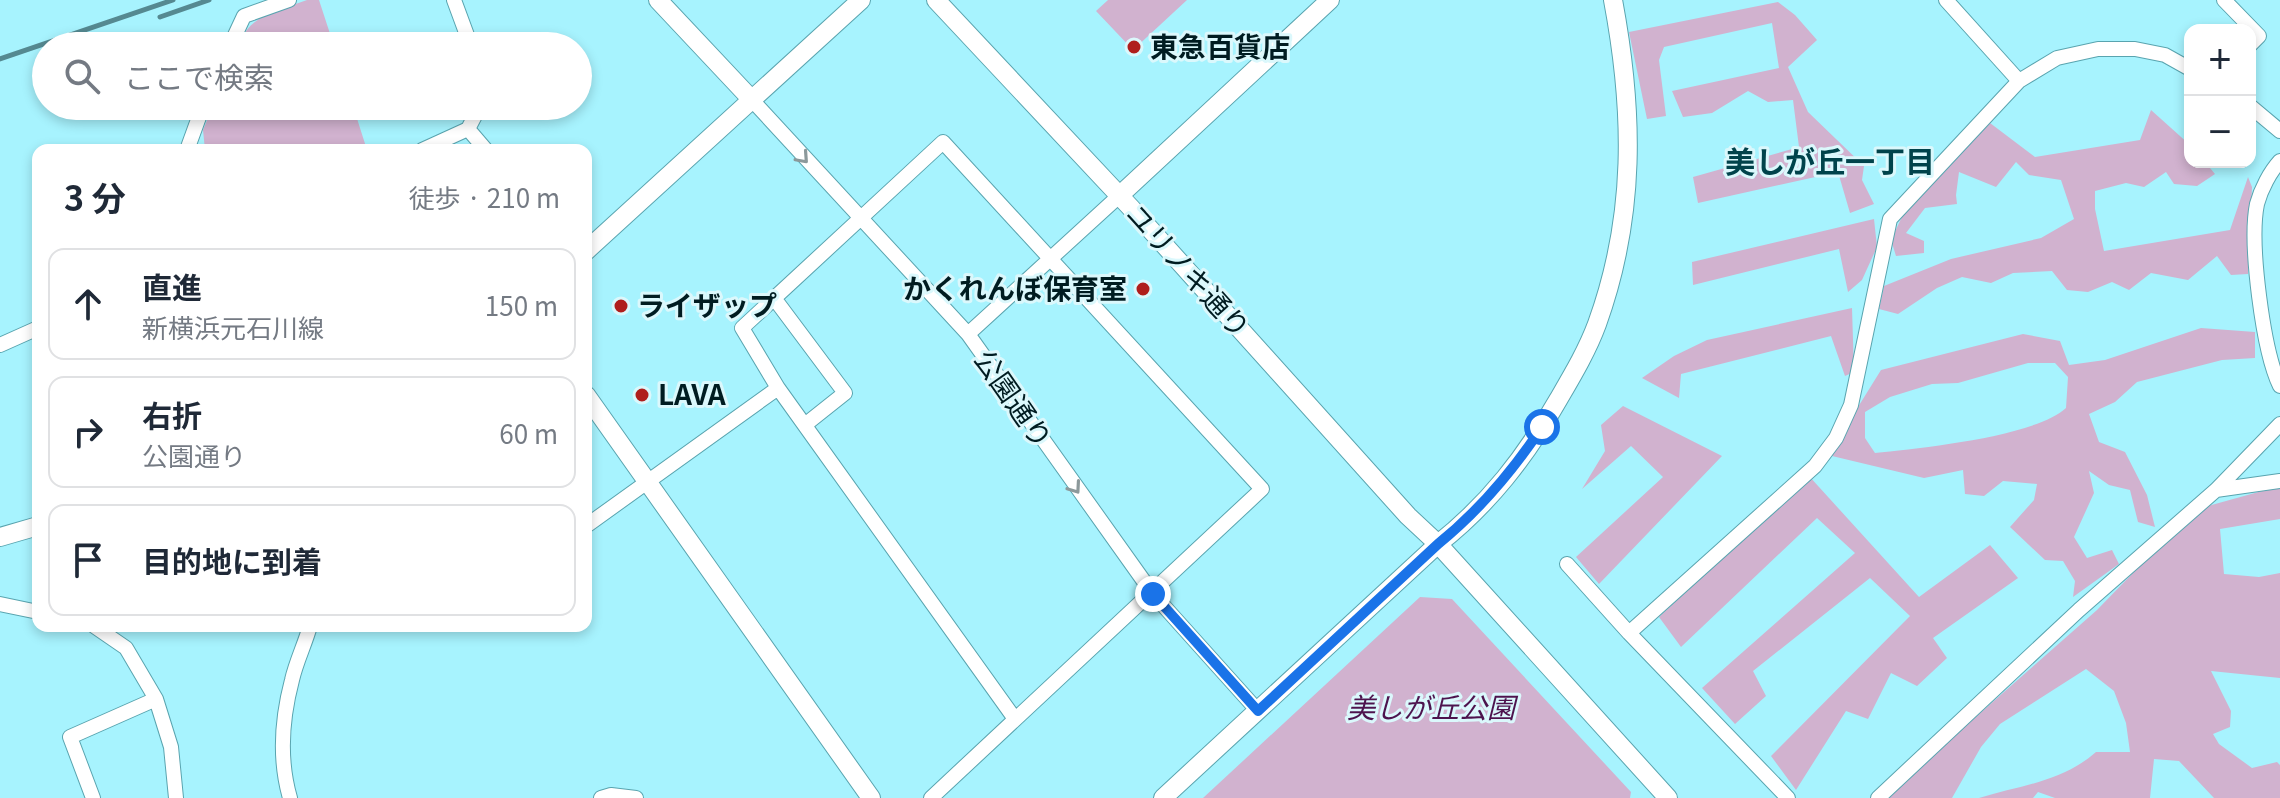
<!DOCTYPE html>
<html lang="ja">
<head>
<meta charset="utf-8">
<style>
  :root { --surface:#fff; --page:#f2f2f3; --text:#1f2937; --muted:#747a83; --line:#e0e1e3 }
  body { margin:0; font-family:Georgia,"Noto Sans JP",serif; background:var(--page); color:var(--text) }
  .controls { position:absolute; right:24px; top:24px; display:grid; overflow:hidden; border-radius:16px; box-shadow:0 4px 12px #0003 }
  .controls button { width:72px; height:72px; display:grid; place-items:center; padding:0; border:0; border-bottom:2px solid var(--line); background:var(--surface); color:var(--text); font:40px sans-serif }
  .stop { position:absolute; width:24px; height:24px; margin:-18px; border:6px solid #1a73e8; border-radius:50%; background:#fff }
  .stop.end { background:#1a73e8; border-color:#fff; box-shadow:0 2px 8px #0008 }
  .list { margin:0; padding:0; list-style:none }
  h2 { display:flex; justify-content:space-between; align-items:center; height:104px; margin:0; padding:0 32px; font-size:34px }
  h2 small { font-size:26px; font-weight:400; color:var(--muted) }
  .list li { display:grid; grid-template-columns:52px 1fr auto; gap:24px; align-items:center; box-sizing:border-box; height:112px; margin:0 16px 16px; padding:0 16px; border:2px solid var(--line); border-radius:16px }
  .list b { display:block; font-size:30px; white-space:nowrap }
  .list p { margin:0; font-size:26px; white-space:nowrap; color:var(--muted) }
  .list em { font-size:26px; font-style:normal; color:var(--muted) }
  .icon { flex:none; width:44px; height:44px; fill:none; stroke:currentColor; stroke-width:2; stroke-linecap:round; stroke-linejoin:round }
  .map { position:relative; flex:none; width:2280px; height:798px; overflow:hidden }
  .search { position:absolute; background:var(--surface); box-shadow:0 4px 12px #0003; left:32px; top:32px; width:560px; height:88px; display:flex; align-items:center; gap:20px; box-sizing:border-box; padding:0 28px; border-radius:44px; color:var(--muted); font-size:30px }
  .panel { position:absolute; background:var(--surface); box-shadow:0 4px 12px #0003; left:32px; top:144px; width:560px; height:488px; border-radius:16px }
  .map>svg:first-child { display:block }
  .green { fill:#d1b2cf; fill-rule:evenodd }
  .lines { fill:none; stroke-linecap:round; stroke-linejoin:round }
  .minor-casing { stroke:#59a4af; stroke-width:16 }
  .tertiary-casing { stroke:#59a4af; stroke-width:20 }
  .minor { stroke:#fff; stroke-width:14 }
  .tertiary { stroke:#fff; stroke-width:18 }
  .rail { stroke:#558991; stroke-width:5 }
  .oneway { stroke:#8c999b }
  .route { stroke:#1a73e8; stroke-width:10 }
  .poi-dot { fill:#af1e1c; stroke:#dbf8fc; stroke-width:3 }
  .labels { text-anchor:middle; stroke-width:6; stroke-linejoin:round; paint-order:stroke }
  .poi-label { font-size:28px; font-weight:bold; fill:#001c21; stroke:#dbf8fc; text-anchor:start }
  .street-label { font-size:28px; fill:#001c21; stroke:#dbf8fc }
  .park-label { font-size:28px; font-style:italic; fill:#4d134e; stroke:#dbf8fc }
  .neighbourhood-label { font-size:30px; font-weight:bold; fill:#00434b; stroke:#dbf8fc }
</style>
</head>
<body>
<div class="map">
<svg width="2280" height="798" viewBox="0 0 2280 798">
  <rect width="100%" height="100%" fill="#a7f3fe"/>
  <!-- green -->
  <path class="green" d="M307 0H319L334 46H238C251 13 276 12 307 0Z
    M1108 0H1187L1133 50 1096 11Z
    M1778 2 1795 15 1817 40 1788 67 1808 112 1864 166 1862 180 1874 204 1850 213 1838 172 1698 203 1693 177 1799 147 1793 100 1768 102 1748 91 1712 113 1683 117 1672 91 1779 68 1772 23 1664 47 1659 60 1666 116 1647 119 1629 32Z
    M213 106H353L367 150H205L203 130Z
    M2151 110 2190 145V162H2205L2215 174 2197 186 2174 184 2166 172 2144 187 2126 183 2095 191V209L2104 251 2230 230 2248 177 2252 187 2248 274 2231 275 2217 256 2188 280 2151 273 2129 290 2112 282 2088 292 2067 290 2052 271 2013 273 1991 283 1962 277 1937 288 1898 314 1879 309 1884 286 1951 259 2041 238 2074 219 2061 180 2029 175 2016 162 1996 187 1959 172 1956 195 1957 204 1925 208 1906 233 1924 241V253L1896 256 1891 240 1908 204 1990 123 2035 157 2140 140Z
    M1874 219 1877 247 1862 280 1848 292 1839 249 1693 285 1692 262Z
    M1852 308 1854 372 1845 376 1831 336 1681 374 1679 398 1642 378 1674 356 1707 340Z
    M2201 328 2255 332V358L2222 360 2137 382 2115 402 2089 414 2099 442 2125 452 2147 495 2155 527 2138 522 2130 490 2109 485 2089 471 2094 493 2074 537 2087 558 2112 550 2119 564 2073 597 2075 581 2063 561 2045 560 2010 527 2034 500 2037 484 2003 481 1984 496 1965 494 1963 470 1924 478 1832 456 1858 407 1881 370 2023 334 2060 341 2069 365 2105 360ZM2028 363H2055L2068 377 2066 408C2034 437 1921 448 1875 453L1865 438V412L1890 397 1932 384 1958 383Z
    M1623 406 1722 456 1599 584 1576 557 1663 477 1631 446 1582 489 1605 451 1601 425Z
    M1809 476 1919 597 1990 545 2018 578 1933 638 1947 658 1917 686 1891 673 1868 719 1846 711 1796 790 1771 756 1910 616 1870 578 1753 671 1766 696 1735 724 1702 688 1855 553 1817 518 1681 647 1659 617Z
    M2280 486V519L2220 529 2224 574 2259 577 2280 573V678L2211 671 2231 711 2230 727 2213 734 2219 744 2252 768 2277 762 2280 765V798H2214L2179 761 2154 759 2150 798H2055L2038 792 2033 798H1979C2021 785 2062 782 2096 752H2130L2126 723 2114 691 2086 669 2000 724 1981 747 1952 798H1884L2097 610 2165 540 2208 506Z
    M1420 597 1452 599 1631 792 1630 798H1203Z"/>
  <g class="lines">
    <defs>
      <path id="minor" d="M454 0 471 46
        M1946 0 2019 81 2057 58 2098 49H2135L2165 55 2190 69
        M2224 0 2259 36 2250 45
        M230 46 244 16 289 0
        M752 100 968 334 1153 594 1258 711
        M2250 106 2280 131
        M468 129 486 150
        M187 150 203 106
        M422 150 468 129 480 106
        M2280 161C2270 172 2261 189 2257 204 2249 243 2263 351 2280 386
        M774 298 845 393 806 424
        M968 334 1119 196
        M0 345 38 328
        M778 388 742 328 943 142 1262 489 931 798
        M2216 490 2280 481
        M586 526 778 388 1015 719
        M1567 564 1629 633 1788 798
        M0 604 38 612
        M94 626 126 648 156 699 171 747 176 798
        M1629 633 1815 466 1836 438 1851 405 1890 219 2019 81
        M93 798 70 737 156 699
        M290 798C279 760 282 718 292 680 296 662 305 644 310 626
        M601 798 611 795 636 798
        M1878 798 2079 610 2216 490 2280 424"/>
      <path id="tertiary" d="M658 0 752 100
        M936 0 1131 208 1408 516 1438 544 1668 798
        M1119 196 1330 0
        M586 251 861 0
        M586 395 871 798
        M0 537 38 526
        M1163 798 1438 544C1489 504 1526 456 1558 400 1572 376 1587 351 1597 324 1636 216 1634 112 1613 0"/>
    </defs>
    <!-- minor casing -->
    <use href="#minor" class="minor-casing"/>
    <!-- tertiary casing -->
    <use href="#tertiary" class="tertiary-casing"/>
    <!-- minor -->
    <use href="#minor" class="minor"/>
    <!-- tertiary -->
    <use href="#tertiary" class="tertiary"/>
    <!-- rail -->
    <path class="rail" d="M160 17 209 0
      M0 59 173 0"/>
  </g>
  <!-- one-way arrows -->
  <defs><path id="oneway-chevron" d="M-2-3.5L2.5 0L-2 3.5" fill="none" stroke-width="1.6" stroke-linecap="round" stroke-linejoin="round" transform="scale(2)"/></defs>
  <g class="oneway">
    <use href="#oneway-chevron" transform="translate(803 158) rotate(48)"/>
    <use href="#oneway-chevron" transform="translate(1075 488) rotate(55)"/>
  </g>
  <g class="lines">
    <!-- route -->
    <path class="route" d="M1153 594 1258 711 1438 544C1480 510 1512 472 1542 427"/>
  </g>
  <!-- markers -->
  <g class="poi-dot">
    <circle cx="1134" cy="47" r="8"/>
    <circle cx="1143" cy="289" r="8"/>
    <circle cx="621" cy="306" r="8"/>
    <circle cx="642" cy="395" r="8"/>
  </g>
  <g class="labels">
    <!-- poi labels -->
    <g class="poi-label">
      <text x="1150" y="57">東急百貨店</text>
      <text x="1127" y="299" text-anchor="end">かくれんぼ保育室</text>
      <text x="637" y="316">ライザップ</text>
      <text x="658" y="405">LAVA</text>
    </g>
    <!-- street labels -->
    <g class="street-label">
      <text transform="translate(1188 271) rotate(48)" y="10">ユリノキ通り</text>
      <text transform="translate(1013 399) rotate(55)" y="10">公園通り</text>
    </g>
    <!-- park labels -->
    <g class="park-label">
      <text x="1431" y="718">美しが丘公園</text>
    </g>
    <!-- neighbourhood labels -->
    <g class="neighbourhood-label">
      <text x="1830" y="173">美しが丘一丁目</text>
    </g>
  </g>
</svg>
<div class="controls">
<button>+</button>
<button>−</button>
</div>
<div class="stop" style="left:1542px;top:427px"></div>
<div class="stop end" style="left:1153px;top:594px"></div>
<div class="search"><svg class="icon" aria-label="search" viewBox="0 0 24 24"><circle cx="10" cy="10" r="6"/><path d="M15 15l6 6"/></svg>ここで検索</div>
<section class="panel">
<h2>3 分<small>徒歩 · 210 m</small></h2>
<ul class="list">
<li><svg class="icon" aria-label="ahead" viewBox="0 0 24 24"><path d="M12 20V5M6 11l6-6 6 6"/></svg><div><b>直進</b><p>新横浜元石川線</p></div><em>150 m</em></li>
<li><svg class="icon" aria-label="right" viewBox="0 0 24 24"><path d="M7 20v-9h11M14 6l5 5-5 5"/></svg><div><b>右折</b><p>公園通り</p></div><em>60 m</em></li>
<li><svg class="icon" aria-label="arrive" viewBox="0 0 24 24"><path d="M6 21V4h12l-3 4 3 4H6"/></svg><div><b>目的地に到着</b></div></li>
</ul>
</section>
</div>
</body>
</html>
